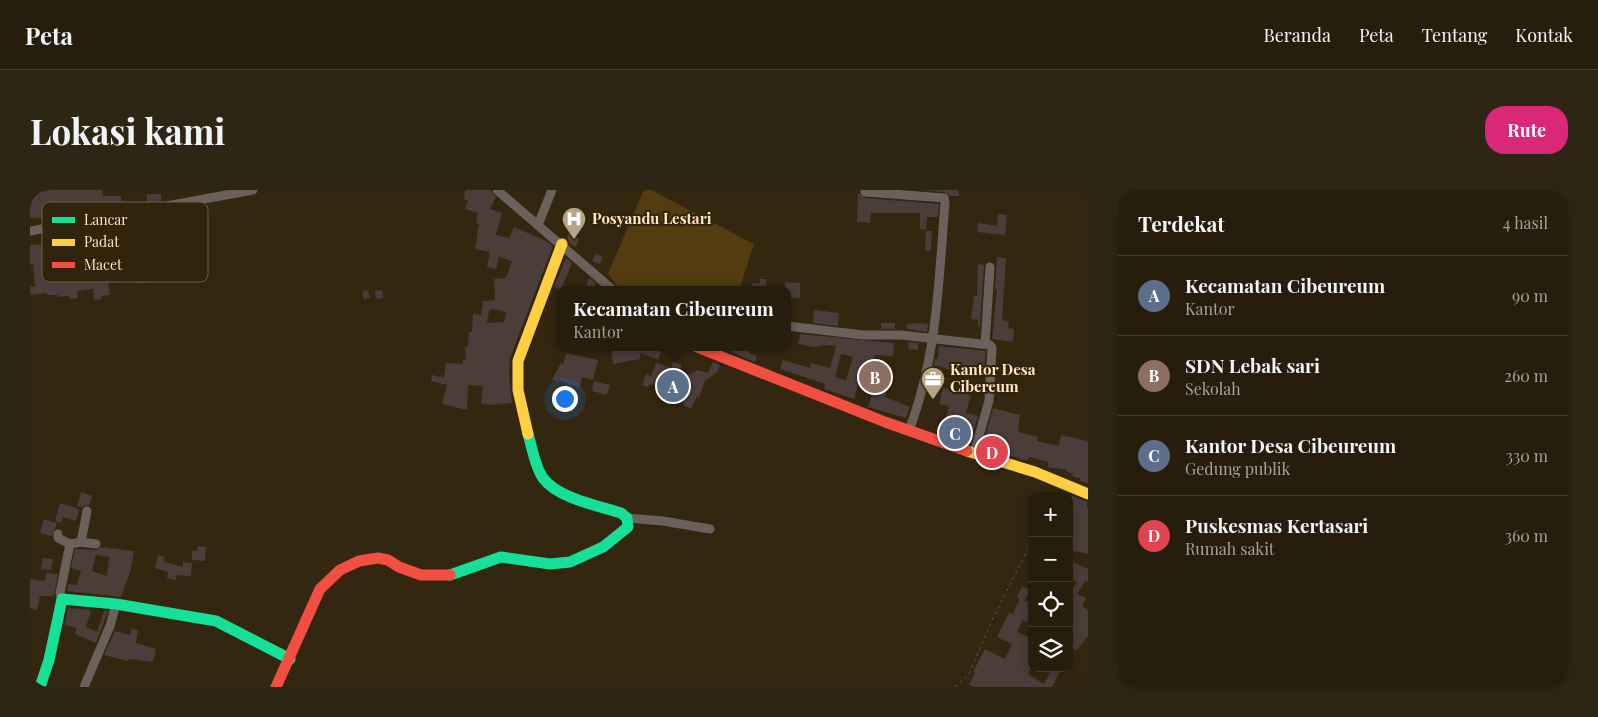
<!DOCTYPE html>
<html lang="id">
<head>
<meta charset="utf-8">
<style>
  :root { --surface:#261d0c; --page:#2e2615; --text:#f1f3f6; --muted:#a4a29d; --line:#423b2d; --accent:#db2777 }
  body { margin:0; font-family:"Playfair Display",serif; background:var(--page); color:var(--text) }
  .controls { position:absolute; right:15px; bottom:15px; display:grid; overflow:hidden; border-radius:10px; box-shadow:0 2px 12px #0003 }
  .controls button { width:45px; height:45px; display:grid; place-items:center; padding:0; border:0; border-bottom:1px solid var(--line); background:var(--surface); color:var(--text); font:25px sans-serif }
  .you { position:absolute; left:534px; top:208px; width:18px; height:18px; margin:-12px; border:4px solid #fff; border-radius:50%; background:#1a73e8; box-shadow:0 0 0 8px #1a73e833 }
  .badge { display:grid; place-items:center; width:32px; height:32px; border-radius:50%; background:var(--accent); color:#fff; font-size:16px; font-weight:700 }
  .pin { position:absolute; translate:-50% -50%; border:2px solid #fff; box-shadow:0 1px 5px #0006 }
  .popup { position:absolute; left:526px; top:96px; width:235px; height:65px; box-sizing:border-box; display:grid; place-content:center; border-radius:10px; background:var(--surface); filter:drop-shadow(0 1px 4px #0005); font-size:16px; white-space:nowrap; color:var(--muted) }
  .popup b { font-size:19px; color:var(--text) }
  .popup::after { content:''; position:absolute; left:50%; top:100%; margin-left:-10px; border:10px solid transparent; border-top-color:var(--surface) }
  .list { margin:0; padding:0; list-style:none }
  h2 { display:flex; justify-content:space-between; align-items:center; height:65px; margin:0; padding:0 20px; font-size:21px }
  h2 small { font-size:16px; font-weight:400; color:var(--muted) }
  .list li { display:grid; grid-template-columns:32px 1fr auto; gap:15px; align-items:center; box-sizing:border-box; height:80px; padding:0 20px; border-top:1px solid var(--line) }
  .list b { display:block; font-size:19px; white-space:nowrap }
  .list p { margin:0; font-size:16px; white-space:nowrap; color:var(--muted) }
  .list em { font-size:16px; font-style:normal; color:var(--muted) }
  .icon { flex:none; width:28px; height:28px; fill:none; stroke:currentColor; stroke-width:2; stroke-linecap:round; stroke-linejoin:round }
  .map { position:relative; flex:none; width:1058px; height:497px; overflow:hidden; border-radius:20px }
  header { display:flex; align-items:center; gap:30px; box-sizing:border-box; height:70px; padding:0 25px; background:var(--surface); border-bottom:1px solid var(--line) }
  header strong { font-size:24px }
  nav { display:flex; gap:28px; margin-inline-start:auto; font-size:18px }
  .intro { display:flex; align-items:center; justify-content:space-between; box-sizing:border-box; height:120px; padding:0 30px }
  h1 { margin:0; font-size:35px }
  .button { padding:12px 22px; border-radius:20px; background:var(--accent); color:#fff; font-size:18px; font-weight:700 }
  main { display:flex; gap:30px; padding:0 30px }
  aside { flex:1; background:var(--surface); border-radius:20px; box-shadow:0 2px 12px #0003 }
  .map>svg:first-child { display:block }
  .grass { fill:#543c11 }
  .building { fill:#4a3d3a; fill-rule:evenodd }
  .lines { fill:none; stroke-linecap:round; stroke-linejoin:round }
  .path { stroke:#665d55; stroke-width:1; stroke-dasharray:2.5 4; stroke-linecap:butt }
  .street { stroke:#6a605c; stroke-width:9 }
  .fast { stroke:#16e098; stroke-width:11 }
  .slow { stroke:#ffcf43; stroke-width:11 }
  .jam { stroke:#f24e42; stroke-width:11 }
  .labels { text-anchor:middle; stroke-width:4; stroke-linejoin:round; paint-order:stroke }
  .poi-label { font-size:15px; font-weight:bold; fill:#fee6c4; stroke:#31230c; text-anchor:start }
  .key { fill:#31230c; stroke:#6e5e43; stroke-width:1 }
  .key-label { font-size:14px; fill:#fee6c4 }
</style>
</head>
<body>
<header>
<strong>Peta</strong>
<nav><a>Beranda</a><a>Peta</a><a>Tentang</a><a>Kontak</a></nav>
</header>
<div class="intro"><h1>Lokasi kami</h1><a class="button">Rute</a></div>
<main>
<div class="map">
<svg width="1058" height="497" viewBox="0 0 1058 497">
  <rect width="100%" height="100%" fill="#332710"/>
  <!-- grass -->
  <path class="grass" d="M614 0H621L724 54 709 100 590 99 578 84Z"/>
  <!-- building -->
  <path class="building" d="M0 0H72L73 6H91V18L51 23V25L40 27 0 28Z
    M435 0H460L466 7 460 19 472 23 466 45 479 48 484 37 516 51 523 56 480 168 479 186 482 213 463 215 451 214 453 196 438 195 437 220 412 214 417 195 401 191 402 185 414 188 416 173 433 174V170H436L435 157H438L439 142H442L443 124 451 125 453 111 465 110 464 89 476 88 482 71 469 67 466 79 457 77 460 62 445 59 449 34 446 33 448 23 435 19 438 10H434ZM464 119 476 122 474 132 457 133 459 121Z
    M891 0H929V6H920L914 2Z
    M828 3 835 8 909 14 908 27H897L896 40 890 39V23H841L840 33 827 32Z
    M117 4H131V11L117 12Z
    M968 24 977 25 975 45 947 42 948 33 967 36Z
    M82 36 83 55 91 54V50L116 48V55H107L108 62 99 63 111 83 126 79 130 90 107 94 106 90 78 93 80 105 71 106V109L64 110 63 99 47 101 48 108 39 109V106L28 107V105H17V103L0 105V97L5 96 3 74 0 75V55L20 54 19 48 31 47V42Z
    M896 41H902L901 61 895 60Z
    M538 44 549 49 546 57 540 54 537 48Z
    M566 64 573 67 570 74 562 71Z
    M967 67 976 68 972 130 979 131 978 138 984 139 983 152 962 149 967 99H965Z
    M536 68 542 73 531 100 524 97Z
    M948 74 954 75 950 137 948 136V130L941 129 944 106H947Z
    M559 88 566 93 563 100H555Z
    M730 89H736V100H722V93H730Z
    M755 92 770 93V108H760V104H757V100H755Z
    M337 100 340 107 334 109 332 102Z
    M352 100 353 108 346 109 345 101Z
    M784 120 809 123 808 136 783 133Z
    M851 133H865V139H851Z
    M885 133 898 134 897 142 877 139V134Z
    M770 144 864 153 863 166 845 165 842 178 862 185 855 207 880 217 876 228 838 217 846 192 831 185 824 209 794 199 795 194 750 179 753 170 780 178 781 173 800 178 806 156 794 155 784 157 768 154ZM811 164 823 167 816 190 805 187Z
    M879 152 888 153V160L878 159Z
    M909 156 956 161 954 181 920 180 904 175 905 169H908Z
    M581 157H633L628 169 610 163V169L583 174Z
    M690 157H721L719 163 727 166 725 172Z
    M536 163 568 170 563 190 552 187 549 198 529 190 528 192 522 190 531 173 533 174Z
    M643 172 652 175 649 181 661 185 662 182 665 183 666 180 678 183 683 172 690 175 687 182 675 191 669 207 667 206 661 219 653 215 654 212 643 207 641 211 630 207 634 198 620 194 618 197 612 195 616 184 621 186 626 173 641 178Z
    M564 191 580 195 577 205 562 201Z
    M913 198 941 205 936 223 948 226 940 253 934 251 936 246 932 245 933 241 924 238 925 234 915 232 919 216 909 214Z
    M963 218 990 225 988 242 1008 247 1007 251 1029 256 1031 245 1058 251V293L1050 291V288L1042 286 1043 283 1037 282V280L1018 277V272L999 267 998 270 992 269 973 263 974 260 953 254Z
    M51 302 62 306 60 314 52 317 47 316Z
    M1032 302 1058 312 1056 317 1058 318V364L1039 360V306H1030Z
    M30 313 49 319 46 331 33 327 31 333 25 331Z
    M14 329 27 333 22 346 10 343Z
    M168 356 176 357 175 371 162 370V361H167Z
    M71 357 104 361 101 379 91 407 37 401 38 394 47 395 51 381 41 378 45 359 66 360ZM66 365 79 367 77 386 62 381Z
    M128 365 135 367 134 372 153 377V372L162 373 161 386 147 385 146 390 137 388 138 382 125 378Z
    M13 368 23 369 21 380 11 379Z
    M1039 370 1058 379V392L1056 390 1047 404 1056 408 1052 416 1058 420V446L1046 461 1039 456V405L1047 392 1039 388Z
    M16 383 28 384 24 406H10L7 420 0 418V389L15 391Z
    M992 397 1000 400 995 410 987 407Z
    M990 408 1002 414V434L993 430 987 442 1002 449 998 462 1002 463V475L998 484 1014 494 1022 478H1032L1022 497H944L939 495 945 483 943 482 955 459 975 469 982 454 967 447 979 423 983 424Z
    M38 418 61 420 56 437 67 442 74 421H78L66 453 45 444 47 438 35 435Z
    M101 439 108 440 106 453 126 459 123 472 99 469 98 471 74 465 85 441 100 445Z"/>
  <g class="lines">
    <!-- path -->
    <path class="path" d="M1024 306 1026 302
      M925 497 939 484 963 428 1002 351"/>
    <!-- street -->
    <path class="street" d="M467 0 583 100
      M835 2 914 8 915 12C909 89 907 168 879 240
      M508 35 522 0
      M0 41 223 0
      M757 136 833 145H871L960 155 962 158 959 211 944 263
      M955 154 960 77
      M597 328 633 331 680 339
      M28 344V348L40 354
      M51 352 57 321
      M32 409 30 403 40 354 51 352 66 354
      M54 497 80 436 86 414"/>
    <!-- fast -->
    <path class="fast" d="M420 385 471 367 520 374 540 372 573 357 598 337 597 328 591 323C569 316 527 308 513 288 505 277 502 257 498 244
      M10 497 19 470 32 409 86 414 186 431 260 469"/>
    <!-- slow -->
    <path class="slow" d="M498 244 488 200V171L532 54
      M937 261 1005 282 1058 304"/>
    <!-- jam -->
    <path class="jam" d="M667 157 855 232 937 261
      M246 497 290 399 310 380 329 371 348 368 358 370 369 377 391 385H420"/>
  </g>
  <!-- icons -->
  <defs>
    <symbol id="hospital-pin" viewBox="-11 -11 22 30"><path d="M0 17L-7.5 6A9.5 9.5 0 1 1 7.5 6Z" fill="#b7a385" stroke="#31230c"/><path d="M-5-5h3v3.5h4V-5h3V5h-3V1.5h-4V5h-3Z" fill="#fff"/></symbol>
    <symbol id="office-pin" viewBox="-11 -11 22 30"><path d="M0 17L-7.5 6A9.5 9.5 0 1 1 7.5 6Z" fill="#b7a385" stroke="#31230c"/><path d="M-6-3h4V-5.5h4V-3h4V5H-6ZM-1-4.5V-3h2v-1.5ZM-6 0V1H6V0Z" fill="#fff"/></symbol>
  </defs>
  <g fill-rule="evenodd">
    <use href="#hospital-pin" x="530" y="15" width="28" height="38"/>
    <use href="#office-pin" x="889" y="175" width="28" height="38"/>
  </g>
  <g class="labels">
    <!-- poi labels -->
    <g class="poi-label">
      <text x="562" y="34">Posyandu Lestari</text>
      <text x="920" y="185">Kantor Desa<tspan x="920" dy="17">Cibereum</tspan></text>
    </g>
  </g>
  <!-- legend -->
  <rect x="12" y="12" width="166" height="80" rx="8" class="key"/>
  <rect x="22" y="27" width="23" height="6" fill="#16e098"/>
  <rect x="22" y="49" width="23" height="7" fill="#ffcf43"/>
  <rect x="22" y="72" width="23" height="6" fill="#f24e42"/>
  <g class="key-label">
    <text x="54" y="35">Lancar</text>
    <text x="54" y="57">Padat</text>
    <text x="54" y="80">Macet</text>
  </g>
</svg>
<div class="controls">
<button>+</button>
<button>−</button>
<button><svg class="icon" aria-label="locate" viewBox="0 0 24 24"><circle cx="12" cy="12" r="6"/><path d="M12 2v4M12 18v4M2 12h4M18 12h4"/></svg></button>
<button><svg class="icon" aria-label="layers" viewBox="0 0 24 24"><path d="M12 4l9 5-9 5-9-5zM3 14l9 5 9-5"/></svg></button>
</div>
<div class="you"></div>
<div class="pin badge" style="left:643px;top:196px;background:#5c6f8a">A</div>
<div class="popup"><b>Kecamatan Cibeureum</b>Kantor</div>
<div class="pin badge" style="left:845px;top:187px;background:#8d6e63">B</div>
<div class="pin badge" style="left:925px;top:243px;background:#5c6f8a">C</div>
<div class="pin badge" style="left:962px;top:262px;background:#e0444e">D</div>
</div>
<aside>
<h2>Terdekat<small>4 hasil</small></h2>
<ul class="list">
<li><span class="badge" style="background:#5c6f8a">A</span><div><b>Kecamatan Cibeureum</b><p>Kantor</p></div><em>90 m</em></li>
<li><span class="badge" style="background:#8d6e63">B</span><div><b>SDN Lebak sari</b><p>Sekolah</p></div><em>260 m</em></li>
<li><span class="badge" style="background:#5c6f8a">C</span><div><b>Kantor Desa Cibeureum</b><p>Gedung publik</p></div><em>330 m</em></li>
<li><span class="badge" style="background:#e0444e">D</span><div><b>Puskesmas Kertasari</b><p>Rumah sakit</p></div><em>360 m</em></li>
</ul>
</aside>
</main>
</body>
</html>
